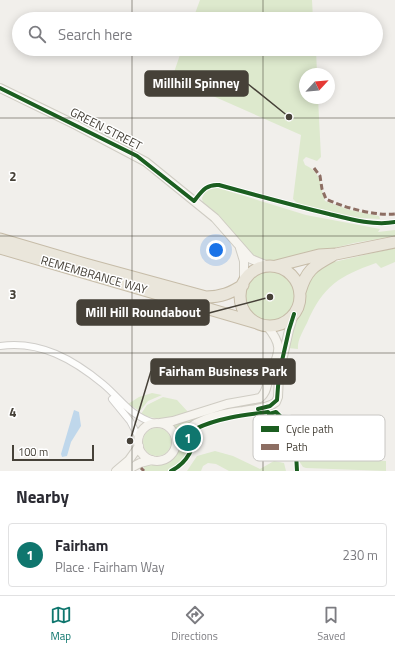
<!DOCTYPE html>
<html lang="en">
<head>
<meta charset="utf-8">
<style>
  :root { --surface:#fff; --page:#f7f7f7; --text:#2b2b33; --muted:#7c7c81; --line:#e1e1e2; --accent:#0f766e }
  body { margin:0; font-family:"Titillium Web",sans-serif; background:var(--page); color:var(--text) }
  .compass { position:absolute; left:299px; top:68px; width:36px; height:36px; border-radius:50%; background:var(--surface); box-shadow:0 2px 10px #0003; rotate:64deg }
  .scale { position:absolute; left:12px; bottom:10px; width:82px; box-sizing:border-box; padding-left:4px; border:2px solid #464138; border-top:0; font-size:11px; line-height:14px; white-space:nowrap; color:#464138; -webkit-text-stroke:3px #fff; paint-order:stroke }
  .you { position:absolute; left:216px; top:250px; width:14px; height:14px; margin:-10px; border:3px solid #fff; border-radius:50%; background:#1a73e8; box-shadow:0 0 0 6px #1a73e833 }
  .badge { display:grid; place-items:center; width:26px; height:26px; border-radius:50%; background:var(--accent); color:#fff; font-size:13px; font-weight:700 }
  .pin { position:absolute; translate:-50% -50%; border:2px solid #fff; box-shadow:0 1px 4px #0006 }
  .list { margin:0; padding:0; list-style:none }
  h2 { display:flex; justify-content:space-between; align-items:center; height:52px; margin:0; padding:0 16px; font-size:17px }
  h2 small { font-size:13px; font-weight:400; color:var(--muted) }
  .list li { display:grid; grid-template-columns:26px 1fr auto; gap:12px; align-items:center; box-sizing:border-box; height:64px; margin:0 8px 8px; padding:0 8px; border:1px solid var(--line); border-radius:4px }
  .list b { display:block; font-size:15px; white-space:nowrap }
  .list p { margin:0; font-size:13px; white-space:nowrap; color:var(--muted) }
  .list em { font-size:13px; font-style:normal; color:var(--muted) }
  .icon { flex:none; width:22px; height:22px; fill:none; stroke:currentColor; stroke-width:2; stroke-linecap:round; stroke-linejoin:round }
  .map { position:relative; flex:none; width:395px; height:471px; overflow:hidden }
  .search { position:absolute; background:var(--surface); box-shadow:0 2px 10px #0003; left:12px; right:12px; top:12px; height:44px; display:flex; align-items:center; gap:10px; box-sizing:border-box; padding:0 14px; border-radius:22px; color:var(--muted); font-size:15px }
  .sheet { height:124px; background:var(--surface) }
  nav { display:flex; justify-content:space-around; align-items:center; box-sizing:border-box; height:56px; border-top:1px solid var(--line); background:var(--surface); font-size:11px; color:var(--muted) }
  nav a { display:grid; justify-items:center; gap:2px }
  nav .on { color:var(--accent) }
  .map>svg:first-child { display:block }
  .green { fill:#dde9cd }
  .water { fill:#bfd7eb }
  .lines { fill:none; stroke-linecap:round; stroke-linejoin:round }
  .street-casing { stroke:#cfcdc9; stroke-width:8 }
  .secondary-casing { stroke:#cfccc3; stroke-width:10 }
  .highway-casing { stroke:#c6bca8; stroke-width:13 }
  .street { stroke:#fdfdfc; stroke-width:6 }
  .secondary { stroke:#f6f4ef; stroke-width:8 }
  .highway { stroke:#eae6db; stroke-width:11 }
  .quiet { stroke:#8d6e63; stroke-width:3; stroke-dasharray:6 3; stroke-linecap:butt }
  .cycleway-casing { stroke:#fff; stroke-width:6 }
  .cycleway { stroke:#1b5e20; stroke-width:4 }
  .grid { fill:none; stroke:#464138; stroke-width:1; stroke-opacity:0.55 }
  .labels { text-anchor:middle; stroke-width:3; stroke-linejoin:round; paint-order:stroke }
  .street-label { font-size:12px; fill:#464138; stroke:#fff }
  .key { fill:#fff; stroke:#c8c6c3; stroke-width:1 }
  .key-label { font-size:11px; fill:#464138 }
  .grid-label { font-size:13px; text-anchor:middle; font-weight:bold; fill:#464138; stroke:#fff; stroke-width:3; stroke-linejoin:round; paint-order:stroke }
  .leader { fill:none; stroke:#464138; stroke-width:1.5 }
  .callout-dot { fill:#464138; stroke:#fff; stroke-width:1.5 }
  .callout { fill:#464138; stroke:#464138; stroke-width:1.5 }
  .callout-label { font-size:13px; text-anchor:middle; font-weight:bold; fill:#fff }
</style>
</head>
<body>
<div class="map">
<svg width="395" height="471" viewBox="0 0 395 471">
  <rect width="100%" height="100%" fill="#f1efeb"/>
  <!-- green -->
  <path class="green" d="M200 0H312L313 19H193Z
    M182 49H316L317 74H305V98H318L321 157 317 161 306 157 303 160 305 165C322 172 320 186 325 201L350 210 379 216 380 219 360 218 298 204 293 199 301 135 172 78Z
    M215 187 306 215 380 229 378 232 395 230V236L354 243 278 262H267L254 257 227 225 203 204 202 198 205 192Z
    M395 248V262L381 268 376 263C339 276 323 286 307 323 303 331 297 341 298 349L288 348 293 329 303 306 307 280 325 264Z
    M245 297a25 25 0 1 1 50 0a25 25 0 1 1-50 0Z
    M152 393 162 395 148 401 140 411 128 404 139 397Z
    M163 397 177 400 189 413C172 417 157 422 141 414L147 405Z
    M261 402 258 403V406L189 424 178 432 173 426 213 411Z
    M193 428C194 445 186 467 167 471 161 471 152 471 145 471L143 466 163 464 170 461 177 452 183 437Z
    M143 442a14 14 0 1 1 28 0a14 14 0 1 1-28 0Z
    M215 451 233 456 260 469 274 461 284 463 286 471H229L216 464 208 463 203 466 201 471H187L197 456Z
    M305 458 386 461V471L306 468 303 467 299 461Z"/>
  <!-- water -->
  <path class="water" d="M74 410 79 412 81 426 71 442 67 456 62 457 61 454Z"/>
  <g class="lines">
    <defs>
      <path id="street" d="M0 346C40 340 74 360 103 384 122 400 129 415 154 423
        M112 399 130 421 139 438"/>
      <path id="secondary" d="M0 88 76 125 146 162 215 218 251 259 268 266
        M240 248 244 261V282
        M160 423 173 421 227 404 260 398C267 392 266 386 269 378 277 354 286 349 267 326
        M138 442a19 19 0 1 1 38 0a19 19 0 1 1-38 0Z
        M176 441C190 420 219 414 243 411 254 409 267 409 276 402L278 397 279 374 289 330 294 314
        M116 471 129 460 139 446
        M125 471 140 463 152 460"/>
      <path id="highway" d="M0 239 85 264 206 297C221 297 231 293 243 285
        M0 248 257 323
        M276 266 319 255 336 254 395 242
        M240 296a30 30 0 1 1 60 0a30 30 0 1 1-60 0Z
        M300 292C306 271 313 266 332 256"/>
    </defs>
    <!-- street casing -->
    <use href="#street" class="street-casing"/>
    <!-- secondary casing -->
    <use href="#secondary" class="secondary-casing"/>
    <!-- highway casing -->
    <use href="#highway" class="highway-casing"/>
    <!-- street -->
    <use href="#street" class="street"/>
    <!-- secondary -->
    <use href="#secondary" class="secondary"/>
    <!-- highway -->
    <use href="#highway" class="highway"/>
    <!-- quiet -->
    <path class="quiet" d="M314 168 320 176 322 189 326 199C345 208 375 216 395 214
      M141 468 144 471"/>
    <defs>
      <path id="cycleway" d="M0 88 137 156 194 201C202 191 206 184 219 185 255 195 292 205 329 214 349 219 374 226 395 222
        M258 409 270 406 277 400 279 374 289 330 294 314
        M171 471C187 463 196 447 195 429 218 418 243 415 268 412L269 414 276 412 282 418 289 417 296 453 297 471"/>
    </defs>
    <!-- cycleway casing -->
    <use href="#cycleway" class="cycleway-casing"/>
    <!-- cycleway -->
    <use href="#cycleway" class="cycleway"/>
  </g>
  <!-- grid -->
  <path class="grid" d="M132 0V19M263 0V19M132 49V471M263 49V471M0 118H395M0 236H395M0 353H395"/>
  <g class="labels">
    <!-- street labels -->
    <g class="street-label">
      <text transform="translate(106 129) rotate(27)" y="4">GREEN STREET</text>
      <text transform="translate(94 275) rotate(16)" y="4">REMEMBRANCE WAY</text>
    </g>
  </g>
  <!-- legend -->
  <rect x="253" y="415" width="132" height="46" rx="6" class="key"/>
  <rect x="261" y="426" width="18" height="6" fill="#1b5e20"/>
  <rect x="261" y="444" width="18" height="6" fill="#8d6e63"/>
  <g class="key-label">
    <text x="286" y="433">Cycle path</text>
    <text x="286" y="451">Path</text>
  </g>
  <g class="grid-label">
    <text x="13" y="181">2</text>
    <text x="13" y="299">3</text>
    <text x="13" y="417">4</text>
  </g>
  <!-- callouts -->
  <path class="leader" d="M289 117L248 84M270 297L209 313M130 441L151 371"/>
  <g class="callout-dot">
    <circle cx="289" cy="117" r="4"/>
    <circle cx="270" cy="297" r="4"/>
    <circle cx="130" cy="441" r="4"/>
  </g>
  <g class="callout">
    <rect x="145" y="71" width="103" height="25" rx="4"/>
    <rect x="77" y="300" width="132" height="25" rx="4"/>
    <rect x="151" y="359" width="144" height="25" rx="4"/>
  </g>
  <g class="callout-label">
    <text x="196" y="88">Millhill Spinney</text>
    <text x="143" y="317">Mill Hill Roundabout</text>
    <text x="223" y="376">Fairham Business Park</text>
  </g>
</svg>
<svg class="compass" viewBox="-18 -18 36 36"><path d="M0-13l5 13h-10z" fill="#e53935"/><path d="M0 13l5-13h-10z" fill="#7c7c81"/></svg>
<div class="scale">100 m</div>
<div class="you"></div>
<div class="pin badge" style="left:188px;top:438px">1</div>
<div class="search"><svg class="icon" aria-label="search" viewBox="0 0 24 24"><circle cx="10" cy="10" r="6"/><path d="M15 15l6 6"/></svg>Search here</div>
</div>
<section class="sheet">
<h2>Nearby<small></small></h2>
<ul class="list">
<li><span class="badge">1</span><div><b>Fairham</b><p>Place · Fairham Way</p></div><em>230 m</em></li>
</ul>
</section>
<nav>
<a class="on"><svg class="icon" aria-label="map" viewBox="0 0 24 24"><path d="M3 6l6-2 6 2 6-2v14l-6 2-6-2-6 2zM9 4v14M15 6v14"/></svg>Map</a>
<a><svg class="icon" aria-label="directions" viewBox="0 0 24 24"><path d="M12 3l9 9-9 9-9-9zM9 14v-3h6M13 9l2 2-2 2"/></svg>Directions</a>
<a><svg class="icon" aria-label="saved" viewBox="0 0 24 24"><path d="M7 4h10v16l-5-4-5 4z"/></svg>Saved</a>
</nav>
</body>
</html>
